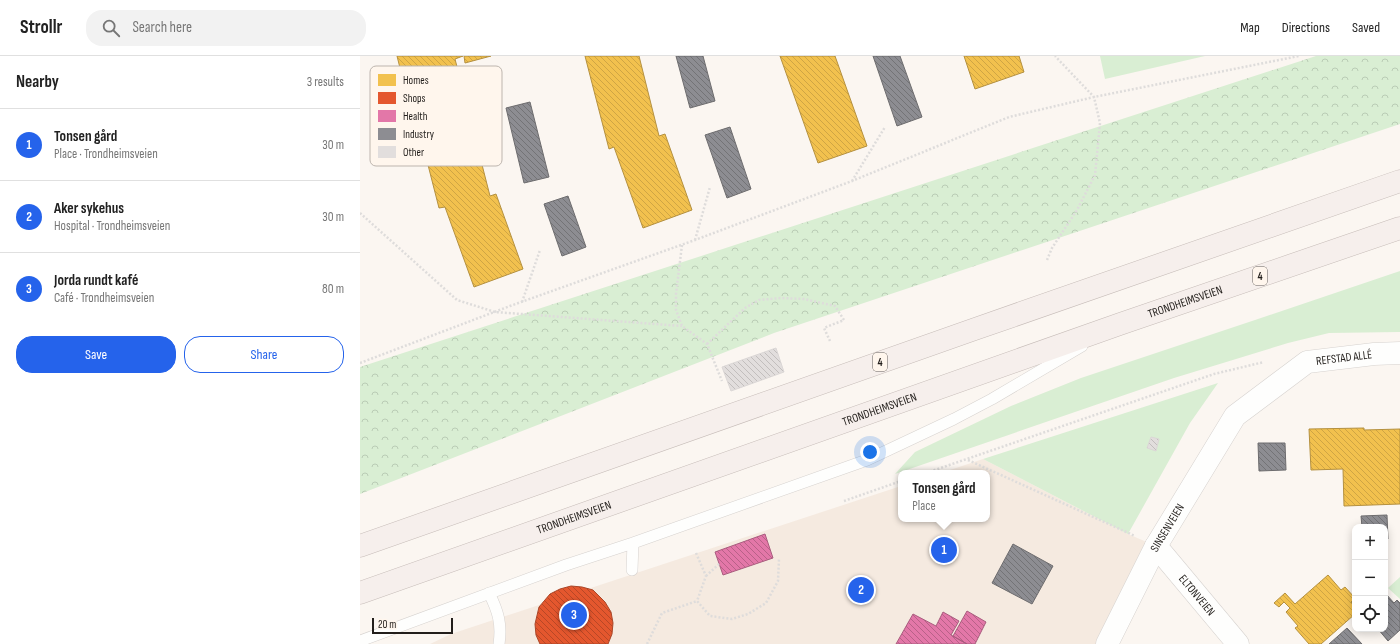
<!DOCTYPE html>
<html lang="en">
<head>
<meta charset="utf-8">
<style>
  :root { --surface:#fff; --page:#f2f2f2; --text:#222; --muted:#767676; --line:#e0e0e0; --accent:#2563eb }
  body { margin:0; font-family:"Sofia Sans Condensed",sans-serif; background:var(--page); color:var(--text) }
  .controls { position:absolute; right:12px; bottom:12px; display:grid; overflow:hidden; border-radius:8px; box-shadow:0 2px 10px #0003 }
  .controls button { width:36px; height:36px; display:grid; place-items:center; padding:0; border:0; border-bottom:1px solid var(--line); background:var(--surface); color:var(--text); font:20px sans-serif }
  .scale { position:absolute; left:12px; bottom:10px; width:81px; box-sizing:border-box; padding-left:4px; border:2px solid #221e1b; border-top:0; font-size:11px; line-height:14px; white-space:nowrap; color:#221e1b; -webkit-text-stroke:3px #fff6ed; paint-order:stroke }
  .you { position:absolute; left:510px; top:396px; width:14px; height:14px; margin:-10px; border:3px solid #fff; border-radius:50%; background:#1a73e8; box-shadow:0 0 0 6px #1a73e833 }
  .badge { display:grid; place-items:center; width:26px; height:26px; border-radius:50%; background:var(--accent); color:#fff; font-size:13px; font-weight:700 }
  .pin { position:absolute; translate:-50% -50%; border:2px solid #fff; box-shadow:0 1px 4px #0006 }
  .popup { position:absolute; left:538px; top:414px; width:92px; height:52px; box-sizing:border-box; display:grid; place-content:center; border-radius:8px; background:var(--surface); filter:drop-shadow(0 1px 3px #0005); font-size:13px; white-space:nowrap; color:var(--muted) }
  .popup b { font-size:15px; color:var(--text) }
  .popup::after { content:''; position:absolute; left:50%; top:100%; margin-left:-8px; border:8px solid transparent; border-top-color:var(--surface) }
  .list { margin:0; padding:0; list-style:none }
  h2 { display:flex; justify-content:space-between; align-items:center; height:52px; margin:0; padding:0 16px; font-size:17px }
  h2 small { font-size:13px; font-weight:400; color:var(--muted) }
  .list li { display:grid; grid-template-columns:26px 1fr auto; gap:12px; align-items:center; box-sizing:border-box; height:72px; padding:0 16px; border-top:1px solid var(--line) }
  .list b { display:block; font-size:15px; white-space:nowrap }
  .list p { margin:0; font-size:13px; white-space:nowrap; color:var(--muted) }
  .list em { font-size:13px; font-style:normal; color:var(--muted) }
  .actions { display:flex; gap:8px; padding:12px 16px }
  .actions a { flex:1; padding:9px 0; border:1px solid var(--accent); border-radius:16px; text-align:center; font-size:14px; color:var(--accent) }
  .actions .main { background:var(--accent); color:#fff }
  .icon { flex:none; width:22px; height:22px; fill:none; stroke:currentColor; stroke-width:2; stroke-linecap:round; stroke-linejoin:round }
  .map { position:relative; flex:none; width:1040px; height:588px; overflow:hidden }
  header { display:flex; align-items:center; gap:24px; box-sizing:border-box; height:56px; padding:0 20px; background:var(--surface); border-bottom:1px solid var(--line) }
  header strong { font-size:19px }
  nav { display:flex; gap:22px; margin-inline-start:auto; font-size:14px }
  .search { width:280px; height:36px; background:var(--page); display:flex; align-items:center; gap:10px; box-sizing:border-box; padding:0 14px; border-radius:16px; color:var(--muted); font-size:15px }
  main { display:flex }
  aside { flex:1; background:var(--surface) }
  .map>svg:first-child { display:block }
  .built { fill:#f5eae0 }
  .grass { fill:#d9eed3 }
  .park { fill:url(#park-crowns) }
  .homes { fill:url(#homes-back-hatch); stroke:#b4903f }
  .shops { fill:url(#shops-back-hatch); stroke:#aa4628 }
  .health { fill:url(#health-back-hatch); stroke:#a95c7e }
  .industry { fill:url(#industry-back-hatch); stroke:#6d6c6e }
  .building { fill:url(#building-back-hatch); stroke:#dbd7d6 }
  .lines { fill:none; stroke-linecap:round; stroke-linejoin:round }
  .service-casing { stroke:#d6d2cf; stroke-width:12 }
  .minor-casing { stroke:#d6d2cf; stroke-width:23 }
  .trunk-casing { stroke:#c6bcb8; stroke-width:23 }
  .path { stroke:#dedcdb; stroke-width:2.5; stroke-dasharray:2 2; stroke-linecap:butt }
  .service { stroke:#fefefd; stroke-width:11 }
  .minor { stroke:#fefefd; stroke-width:22 }
  .trunk { stroke:#f6efec; stroke-width:22 }
  .labels { text-anchor:middle; stroke-width:4; stroke-linejoin:round; paint-order:stroke }
  .shield { fill:#fff6ed; stroke:#645f5a; stroke-width:1 }
  .shield-label { font-size:11px; font-weight:bold; fill:#221e1b }
  .street-label { font-size:12px; fill:#221e1b; stroke:#fff6ed }
  .key { fill:#fff6ed; stroke:#bdb5ae; stroke-width:1 }
  .key-label { font-size:11px; fill:#221e1b }
</style>
</head>
<body>
<header>
<strong>Strollr</strong>
<div class="search"><svg class="icon" aria-label="search" viewBox="0 0 24 24"><circle cx="10" cy="10" r="6"/><path d="M15 15l6 6"/></svg>Search here</div>
<nav><a>Map</a><a>Directions</a><a>Saved</a></nav>
</header>
<main>
<aside>
<h2>Nearby<small>3 results</small></h2>
<ul class="list">
<li><span class="badge">1</span><div><b>Tonsen gård</b><p>Place · Trondheimsveien</p></div><em>30 m</em></li>
<li><span class="badge">2</span><div><b>Aker sykehus</b><p>Hospital · Trondheimsveien</p></div><em>30 m</em></li>
<li><span class="badge">3</span><div><b>Jorda rundt kafé</b><p>Café · Trondheimsveien</p></div><em>80 m</em></li>
</ul>
<div class="actions"><a class="main">Save</a><a>Share</a></div>
</aside>
<div class="map">
<svg width="1040" height="588" viewBox="0 0 1040 588">
  <defs>
    <pattern id="park-crowns" width="20" height="18" patternUnits="userSpaceOnUse"><rect width="20" height="18" fill="#d9eed3"/><path d="M2 6a3 3 0 1 1 6 0M12 15a3 3 0 1 1 6 0" fill="none" stroke="#baccb5"/></pattern>
    <pattern id="homes-back-hatch" width="6" height="6" patternUnits="userSpaceOnUse"><rect width="6" height="6" fill="#f2c14e"/><path d="M-1 5l2 2M0 0l6 6M5-1l2 2" fill="none" stroke="#cfa544"/></pattern>
    <pattern id="shops-back-hatch" width="6" height="6" patternUnits="userSpaceOnUse"><rect width="6" height="6" fill="#e4572e"/><path d="M-1 5l2 2M0 0l6 6M5-1l2 2" fill="none" stroke="#b84726"/></pattern>
    <pattern id="health-back-hatch" width="6" height="6" patternUnits="userSpaceOnUse"><rect width="6" height="6" fill="#e377a8"/><path d="M-1 5l2 2M0 0l6 6M5-1l2 2" fill="none" stroke="#b86188"/></pattern>
    <pattern id="industry-back-hatch" width="6" height="6" patternUnits="userSpaceOnUse"><rect width="6" height="6" fill="#8d8d92"/><path d="M-1 5l2 2M0 0l6 6M5-1l2 2" fill="none" stroke="#737376"/></pattern>
    <pattern id="building-back-hatch" width="6" height="6" patternUnits="userSpaceOnUse"><rect width="6" height="6" fill="#e2dedd"/><path d="M-1 5l2 2M0 0l6 6M5-1l2 2" fill="none" stroke="#c2bebd"/></pattern>
  </defs>
  <rect width="100%" height="100%" fill="#fbf6f1"/>
  <!-- built -->
  <path class="built" d="M623 403 768 478 796 490 752 588H70L91 578 541 430V463H627V417H581Z"/>
  <!-- grass -->
  <path class="grass" d="M740 0H845L745 23Z
    M1040 215V276L969 277 928 287 814 322 535 418 555 396 651 350 721 322 895 264Z
    M858 327 830 367 768 478 623 403Z
    M1040 521V543L1028 532Z"/>
  <!-- park -->
  <path class="park" d="M956 0H1040V68L414 277 0 438V311Z"/>
  <!-- homes -->
  <path class="homes" d="M37 0H103L95 3 130 140 136 138 163 213 114 231 85 151 79 152 44 15 41 16Z
    M104 0H131L105 7Z
    M225 0H279L299 80 305 78 332 154 283 172 254 91 249 93Z
    M420 0H475L507 90 458 107Z
    M604 0H659L664 16 615 33Z
    M1004 372V374L1040 373V448L984 450 983 413 951 414 949 373Z
    M968 519 981 534 985 531 995 542 991 546 995 550V558L961 588H949L935 572 938 570 926 556 930 552 924 546 919 551 914 547 925 537 935 548Z"/>
  <!-- shops -->
  <path class="shops" d="M211 530 222 531 233 534 245 546 251 556 253 567 252 578 248 588H180L176 579 175 568 179 551 190 538 200 533Z"/>
  <!-- health -->
  <path class="health" d="M405 478 413 502 363 519 355 496Z
    M607 555 626 566 615 588H607L593 580Z
    M583 556 599 565 591 579 607 588H536L553 558 576 570Z"/>
  <!-- industry -->
  <path class="industry" d="M316 0H343L355 45 330 52Z
    M513 0H540L562 61 537 70Z
    M170 46 189 121 164 127 146 52Z
    M370 71 391 133 367 142 345 79Z
    M208 140 226 191 202 200 184 148Z
    M898 387H925L926 414 899 415Z
    M1027 459 1028 483H1025V471H1002L1001 460Z
    M653 488 693 510 672 548 632 527Z
    M1026 538 1034 547 1037 544 1040 547V574L1028 585 1018 573H1025V539Z
    M987 572 1002 588H969Z"/>
  <!-- building -->
  <path class="building" d="M416 292 424 316 371 335 362 311Z
    M791 381 799 383 796 395 787 392Z"/>
  <g class="lines">
    <defs>
      <path id="service" d="M272 514 273 487
        M129 537C138 555 142 568 139 588
        M0 585 206 509 273 487 507 404 594 363 632 343 722 290"/>
      <g id="minor">
        <path id="s1" d="M796 490 878 588"/>
        <path id="s2" d="M747 588 796 490 875 360 947 306 1014 298 1040 297"/>
      </g>
      <g id="trunk">
        <path d="M0 490 615 273 1040 125"/>
        <path id="s3" d="M0 537 760 268 1040 172"/>
      </g>
    </defs>
    <!-- service casing -->
    <use href="#service" class="service-casing"/>
    <!-- minor casing -->
    <use href="#minor" class="minor-casing"/>
    <!-- trunk casing -->
    <use href="#trunk" class="trunk-casing"/>
    <!-- path -->
    <path class="path" d="M492 125 525 71
      M0 157 97 244 135 256 322 270
      M335 184 350 131
      M322 189 316 238V254L322 270 347 288 362 325
      M687 204 692 192 717 154 735 119 740 67 734 41 695 0
      M162 246 180 194
      M347 288 385 252 399 244 421 242 444 243 475 250 484 264 464 272 470 285
      M0 307 150 250 335 184 492 125 649 61 734 41 939 0
      M608 404 775 480
      M566 417 854 318 904 306
      M484 445 541 425
      M336 497 346 520 337 545 350 560 372 563 388 558 406 547 418 525 419 503
      M346 520 359 508
      M287 588 302 557 337 545"/>
    <!-- service -->
    <use href="#service" class="service"/>
    <!-- minor -->
    <use href="#minor" class="minor"/>
    <!-- trunk -->
    <use href="#trunk" class="trunk"/>
  </g>
  <g class="labels">
    <!-- shield labels -->
    <g class="shield">
      <rect x="893" y="211" width="14" height="18" rx="3"/>
      <rect x="513" y="297" width="14" height="18" rx="3"/>
    </g>
    <g class="shield-label">
      <text x="900" y="224">4</text>
      <text x="520" y="310">4</text>
    </g>
    <!-- street labels -->
    <g class="street-label">
      <text dy="4" stroke="none"><textPath href="#s3" startOffset="875">TRONDHEIMSVEIEN</textPath></text>
      <text dy="4" stroke="none"><textPath href="#s2" startOffset="389">REFSTAD ALLÉ</textPath></text>
      <text dy="4" stroke="none"><textPath href="#s3" startOffset="551">TRONDHEIMSVEIEN</textPath></text>
      <text dy="4" stroke="none"><textPath href="#s3" startOffset="227">TRONDHEIMSVEIEN</textPath></text>
      <text dy="4" stroke="none"><textPath href="#s2" startOffset="131">SINSENVEIEN</textPath></text>
      <text dy="4" stroke="none"><textPath href="#s1" startOffset="64">ELTONVEIEN</textPath></text>
    </g>
  </g>
  <!-- legend -->
  <rect x="10" y="10" width="132" height="100" rx="6" class="key"/>
  <rect x="18" y="18" width="18" height="12" fill="#f2c14e"/>
  <rect x="18" y="36" width="18" height="12" fill="#e4572e"/>
  <rect x="18" y="54" width="18" height="12" fill="#e377a8"/>
  <rect x="18" y="72" width="18" height="12" fill="#8d8d92"/>
  <rect x="18" y="90" width="18" height="12" fill="#e2dedd"/>
  <g class="key-label">
    <text x="43" y="28">Homes</text>
    <text x="43" y="46">Shops</text>
    <text x="43" y="64">Health</text>
    <text x="43" y="82">Industry</text>
    <text x="43" y="100">Other</text>
  </g>
</svg>
<div class="controls">
<button>+</button>
<button>−</button>
<button><svg class="icon" aria-label="locate" viewBox="0 0 24 24"><circle cx="12" cy="12" r="6"/><path d="M12 2v4M12 18v4M2 12h4M18 12h4"/></svg></button>
</div>
<div class="scale">20 m</div>
<div class="you"></div>
<div class="pin badge" style="left:584px;top:494px">1</div>
<div class="popup"><b>Tonsen gård</b>Place</div>
<div class="pin badge" style="left:501px;top:534px">2</div>
<div class="pin badge" style="left:214px;top:559px">3</div>
</div>
</main>
</body>
</html>
